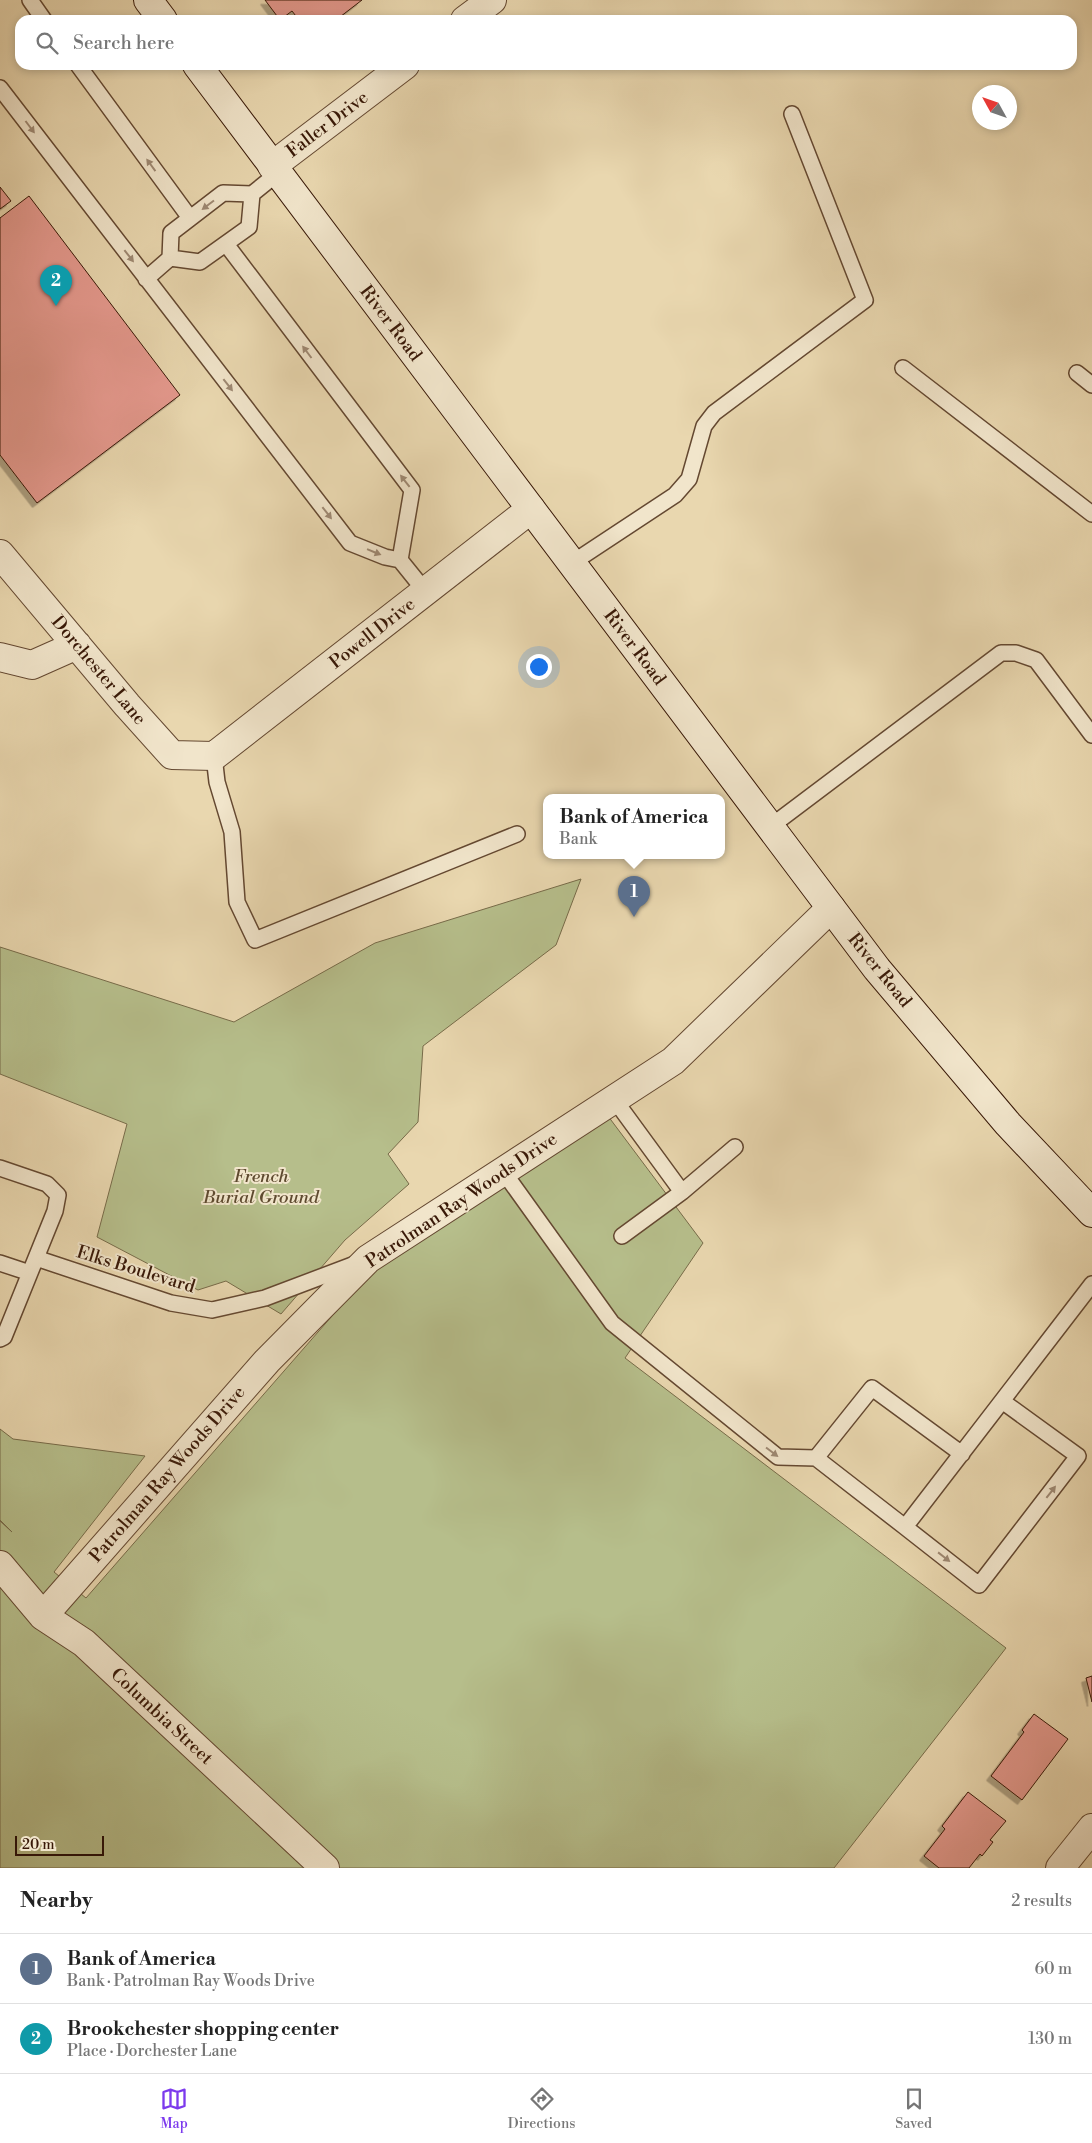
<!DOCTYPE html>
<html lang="en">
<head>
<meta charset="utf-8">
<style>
  :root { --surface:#fff; --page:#f2f2f2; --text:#222; --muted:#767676; --line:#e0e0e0; --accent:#7c3aed }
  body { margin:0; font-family:"Libre Bodoni",serif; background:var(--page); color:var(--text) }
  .compass { position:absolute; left:972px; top:85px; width:45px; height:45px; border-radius:50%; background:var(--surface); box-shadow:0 2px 8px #0003; rotate:310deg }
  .scale { position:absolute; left:15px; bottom:12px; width:89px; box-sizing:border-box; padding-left:5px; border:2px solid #381807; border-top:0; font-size:14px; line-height:18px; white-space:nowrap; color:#381807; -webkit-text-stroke:4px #f1e5cb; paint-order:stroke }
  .you { position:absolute; left:538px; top:666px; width:18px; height:18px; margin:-12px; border:4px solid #fff; border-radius:50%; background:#1a73e8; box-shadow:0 0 0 8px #1a73e833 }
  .badge { display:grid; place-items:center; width:32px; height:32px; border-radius:50%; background:var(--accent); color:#fff; font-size:16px; font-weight:700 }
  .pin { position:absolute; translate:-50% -41px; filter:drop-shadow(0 1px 2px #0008) }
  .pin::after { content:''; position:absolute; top:26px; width:18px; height:15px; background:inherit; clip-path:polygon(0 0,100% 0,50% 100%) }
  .popup { position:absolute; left:543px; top:794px; width:182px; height:65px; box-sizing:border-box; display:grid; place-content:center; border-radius:10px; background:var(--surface); filter:drop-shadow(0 1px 4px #0005); font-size:16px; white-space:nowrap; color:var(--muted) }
  .popup b { font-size:19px; color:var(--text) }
  .popup::after { content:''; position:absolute; left:50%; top:100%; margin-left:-10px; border:10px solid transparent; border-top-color:var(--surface) }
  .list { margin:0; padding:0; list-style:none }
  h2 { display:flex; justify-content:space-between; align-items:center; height:65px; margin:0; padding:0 20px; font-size:21px }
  h2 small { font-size:16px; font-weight:400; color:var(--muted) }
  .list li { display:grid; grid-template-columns:32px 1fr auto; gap:15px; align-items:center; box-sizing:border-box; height:70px; padding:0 20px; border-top:1px solid var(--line) }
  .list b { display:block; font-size:19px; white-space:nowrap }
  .list p { margin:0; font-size:16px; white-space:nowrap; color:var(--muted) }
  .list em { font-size:16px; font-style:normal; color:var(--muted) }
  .icon { flex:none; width:28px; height:28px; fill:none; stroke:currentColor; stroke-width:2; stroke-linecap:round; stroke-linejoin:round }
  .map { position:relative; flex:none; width:1092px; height:1868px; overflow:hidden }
  .search { position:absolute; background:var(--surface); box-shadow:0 2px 8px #0003; left:15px; right:15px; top:15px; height:55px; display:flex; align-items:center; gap:12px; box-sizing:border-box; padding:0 18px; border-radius:15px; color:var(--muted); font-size:19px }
  .sheet { height:205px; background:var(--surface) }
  nav { display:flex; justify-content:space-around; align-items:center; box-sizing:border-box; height:70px; border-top:1px solid var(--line); background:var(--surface); font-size:14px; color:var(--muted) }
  nav a { display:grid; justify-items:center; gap:2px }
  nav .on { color:var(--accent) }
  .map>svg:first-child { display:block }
  .green { fill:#b6be8b; stroke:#776b49 }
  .building { fill:#e5998e; stroke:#381807; filter:url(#shadow) }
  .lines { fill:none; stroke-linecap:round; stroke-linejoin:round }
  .lane-casing { stroke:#644831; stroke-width:18 }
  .street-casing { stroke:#644831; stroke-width:30 }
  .secondary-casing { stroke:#381807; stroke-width:30 }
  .lane { stroke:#f1e5cb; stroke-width:15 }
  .street { stroke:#f1e5cb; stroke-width:28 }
  .secondary { stroke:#f1e5cb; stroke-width:28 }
  .oneway { fill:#9e8973 }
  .labels { text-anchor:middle; stroke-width:4; stroke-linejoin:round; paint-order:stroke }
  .street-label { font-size:18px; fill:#381807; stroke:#f1e5cb }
  .park-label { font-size:18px; font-style:italic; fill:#5e4a2f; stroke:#f1e5cb }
</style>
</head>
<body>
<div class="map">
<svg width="1092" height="1868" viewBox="0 0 1092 1868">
  <defs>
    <filter id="shadow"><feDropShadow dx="-4.5" dy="4.5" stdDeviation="0" flood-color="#0004"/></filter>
  </defs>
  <rect width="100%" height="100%" fill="#e9d7af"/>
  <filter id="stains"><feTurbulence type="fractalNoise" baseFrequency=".004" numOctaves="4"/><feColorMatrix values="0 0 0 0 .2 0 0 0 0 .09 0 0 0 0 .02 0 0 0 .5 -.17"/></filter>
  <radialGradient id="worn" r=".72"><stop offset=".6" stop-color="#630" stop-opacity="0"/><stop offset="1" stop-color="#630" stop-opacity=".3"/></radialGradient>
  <!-- green -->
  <path class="green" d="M581 879 556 945 423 1046 418 1122 388 1154 409 1184 345 1240 281 1314 226 1281 198 1290 97 1237 127 1124 0 1074V947L234 1022 375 943Z
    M602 1108 703 1243 625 1358 1006 1648 834 1868H0V1521L12 1532 0 1520V1429L13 1439 145 1456 54 1572 86 1598 373 1269Z"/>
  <!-- building -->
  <path class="building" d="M265 0H362L336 20H299L292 11 280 20Z
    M0 187 11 201 0 209Z
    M29 196 180 395 37 503 0 455V218Z
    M1092 1676V1702L1086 1678Z
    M1034 1714 1068 1739 1022 1800 991 1776 1024 1732 1022 1730Z
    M968 1792 1006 1821 990 1840 993 1842 982 1856 980 1854 969 1868H939L924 1856 945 1829 942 1826Z"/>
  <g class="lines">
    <defs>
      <path id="lane" d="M30 0 44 20
        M78 65 190 218
        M0 88 350 543 385 557 400 560 425 591
        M252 194 249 227 200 262 170 258 171 233 223 193 252 194 278 173
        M226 244 412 490 400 560
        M146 279 170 258
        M903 368 1092 514
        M1077 373 1092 385
        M572 563 675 495 689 479 704 426 714 413 865 300 792 114
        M214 756 217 782 232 832 237 902 255 940 517 834
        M770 827 1001 653H1016L1036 660 1092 735
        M614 1099 682 1192 735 1147
        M0 1168 47 1184 58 1195 55 1211 4 1337 0 1339
        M503 1171 612 1323 778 1457 816 1458
        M622 1236 682 1192
        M36 1258 171 1303 212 1310 265 1298 355 1264
        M0 1263 30 1273
        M962 1454 872 1388 816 1458 905 1527 1092 1284
        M905 1527 979 1585 1078 1456 1002 1401"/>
      <path id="street" d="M465 20 492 0
        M272 166 405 65
        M0 554 127 705 172 755 214 756 531 509
        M0 657 32 665 77 645
        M0 1565 43 1616 84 1643 325 1868
        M43 1616 267 1361 368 1259 673 1061 831 908
        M1060 1868 1092 1828"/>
      <path id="secondary" d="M148 0 163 20
        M197 65 877 969 1008 1124 1092 1213"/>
    </defs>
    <!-- lane casing -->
    <use href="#lane" class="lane-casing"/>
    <!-- street casing -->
    <use href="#street" class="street-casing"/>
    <!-- secondary casing -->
    <use href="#secondary" class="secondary-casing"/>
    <!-- lane -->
    <use href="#lane" class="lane"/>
    <!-- street -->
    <use href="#street" class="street"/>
    <!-- secondary -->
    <use href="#secondary" class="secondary"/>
  </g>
  <!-- one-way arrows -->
  <defs><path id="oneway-solid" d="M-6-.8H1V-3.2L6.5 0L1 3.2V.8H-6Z" transform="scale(1.25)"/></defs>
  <g class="oneway">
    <use href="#oneway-solid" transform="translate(30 127) rotate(53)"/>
    <use href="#oneway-solid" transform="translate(151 165) rotate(-126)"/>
    <use href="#oneway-solid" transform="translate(208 205) rotate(143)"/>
    <use href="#oneway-solid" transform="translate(129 256) rotate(52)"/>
    <use href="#oneway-solid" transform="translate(307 352) rotate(-127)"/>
    <use href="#oneway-solid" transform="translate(228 385) rotate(52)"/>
    <use href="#oneway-solid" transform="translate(405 481) rotate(-128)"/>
    <use href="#oneway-solid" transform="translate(327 513) rotate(52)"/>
    <use href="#oneway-solid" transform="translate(374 552) rotate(22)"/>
    <use href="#oneway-solid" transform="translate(772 1452) rotate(37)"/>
    <use href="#oneway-solid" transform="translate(1051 1492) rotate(-52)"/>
    <use href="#oneway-solid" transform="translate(944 1557) rotate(38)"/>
  </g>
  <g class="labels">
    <!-- street labels -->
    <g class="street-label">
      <text transform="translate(327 124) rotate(-37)" y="6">Faller Drive</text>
      <text transform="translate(391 323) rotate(53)" y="6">River Road</text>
      <text transform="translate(372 633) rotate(-38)" y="6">Powell Drive</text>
      <text transform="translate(635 647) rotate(53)" y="6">River Road</text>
      <text transform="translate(99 670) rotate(50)" y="6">Dorchester Lane</text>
      <text transform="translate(880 970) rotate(51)" y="6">River Road</text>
      <text transform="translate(461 1200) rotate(-34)" y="6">Patrolman Ray Woods Drive</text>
      <text transform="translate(136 1269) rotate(17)" y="6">Elks Boulevard</text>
      <text transform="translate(167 1474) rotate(-49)" y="6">Patrolman Ray Woods Drive</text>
      <text transform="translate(162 1716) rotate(43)" y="6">Columbia Street</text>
    </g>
    <!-- park labels -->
    <g class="park-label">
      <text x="261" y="1182">French<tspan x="261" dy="21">Burial Ground</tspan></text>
    </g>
  </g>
  <rect width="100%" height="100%" filter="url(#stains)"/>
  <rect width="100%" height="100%" fill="url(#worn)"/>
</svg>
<svg class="compass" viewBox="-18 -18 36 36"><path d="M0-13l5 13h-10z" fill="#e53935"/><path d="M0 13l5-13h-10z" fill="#767676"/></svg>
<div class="scale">20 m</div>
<div class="you"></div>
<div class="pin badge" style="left:634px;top:917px;background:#5c6f8a">1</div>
<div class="popup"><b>Bank of America</b>Bank</div>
<div class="pin badge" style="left:56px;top:306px;background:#0f9aa8">2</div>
<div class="search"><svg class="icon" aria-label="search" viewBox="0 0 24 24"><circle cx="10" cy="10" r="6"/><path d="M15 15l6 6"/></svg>Search here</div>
</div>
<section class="sheet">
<h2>Nearby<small>2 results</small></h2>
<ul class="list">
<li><span class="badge" style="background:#5c6f8a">1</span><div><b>Bank of America</b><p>Bank · Patrolman Ray Woods Drive</p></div><em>60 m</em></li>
<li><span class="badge" style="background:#0f9aa8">2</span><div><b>Brookchester shopping center</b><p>Place · Dorchester Lane</p></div><em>130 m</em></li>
</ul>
</section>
<nav>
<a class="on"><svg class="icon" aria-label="map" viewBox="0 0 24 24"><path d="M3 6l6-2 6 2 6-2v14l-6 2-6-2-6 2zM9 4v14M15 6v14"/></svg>Map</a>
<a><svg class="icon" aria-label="directions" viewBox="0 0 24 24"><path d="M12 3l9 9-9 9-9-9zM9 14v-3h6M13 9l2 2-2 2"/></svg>Directions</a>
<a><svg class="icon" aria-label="saved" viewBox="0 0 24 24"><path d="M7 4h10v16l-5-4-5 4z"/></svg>Saved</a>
</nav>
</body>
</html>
